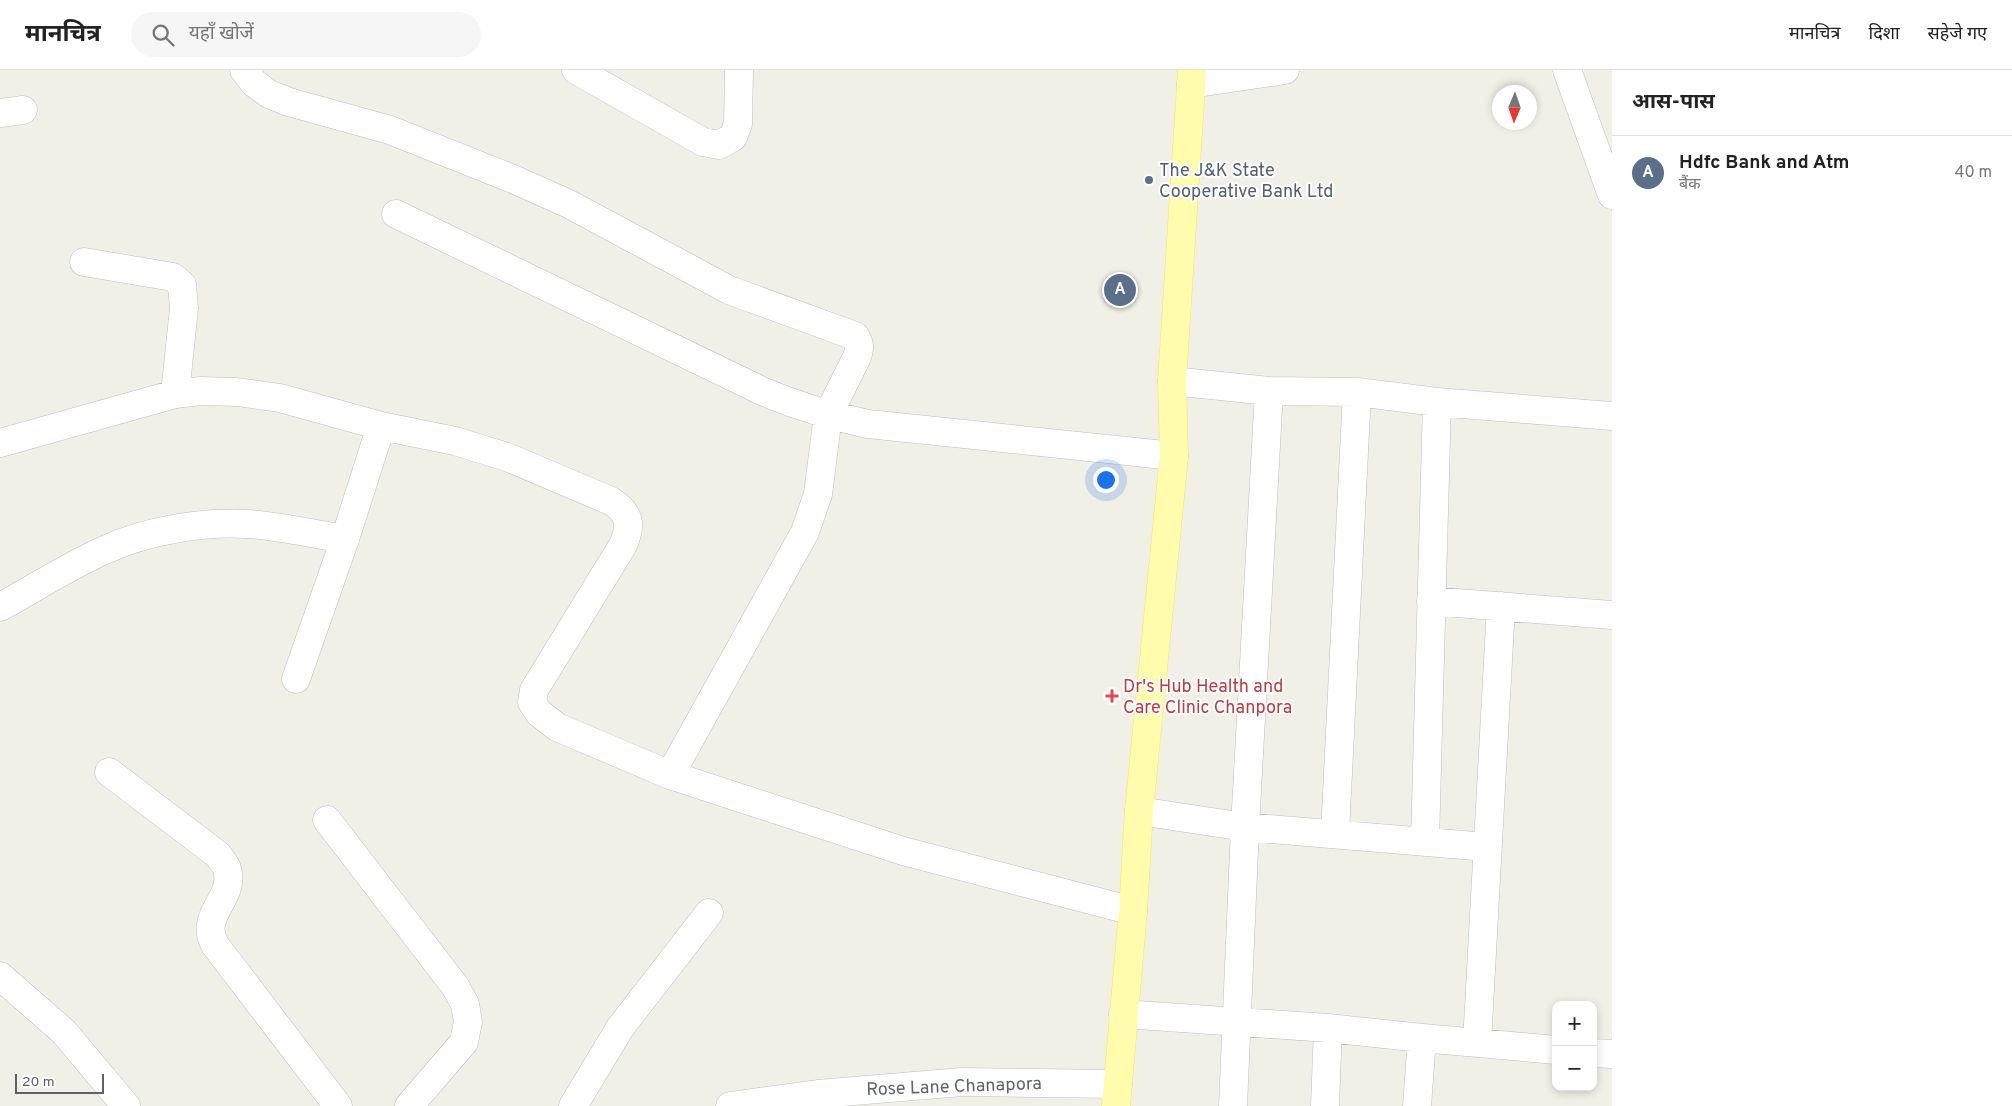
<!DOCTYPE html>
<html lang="hi">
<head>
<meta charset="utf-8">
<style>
  :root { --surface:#fff; --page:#f6f6f6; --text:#222; --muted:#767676; --line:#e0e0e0; --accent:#f65228 }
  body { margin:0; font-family:Overpass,"Noto Sans Devanagari",sans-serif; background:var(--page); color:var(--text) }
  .controls { position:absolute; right:15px; bottom:15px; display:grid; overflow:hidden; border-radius:10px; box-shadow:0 2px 8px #0003 }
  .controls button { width:45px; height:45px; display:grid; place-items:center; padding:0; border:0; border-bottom:1px solid var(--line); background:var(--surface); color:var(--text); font:25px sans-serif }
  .compass { position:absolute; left:1492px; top:15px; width:45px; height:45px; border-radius:50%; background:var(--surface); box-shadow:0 2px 8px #0003; rotate:182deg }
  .scale { position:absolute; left:15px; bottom:12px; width:89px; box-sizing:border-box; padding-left:5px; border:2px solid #5e6168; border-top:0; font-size:14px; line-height:18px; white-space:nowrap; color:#5e6168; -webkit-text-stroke:4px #fff; paint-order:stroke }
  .you { position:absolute; left:1105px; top:409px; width:18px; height:18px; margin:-12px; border:4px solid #fff; border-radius:50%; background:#1a73e8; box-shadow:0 0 0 8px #1a73e833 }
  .badge { display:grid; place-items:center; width:32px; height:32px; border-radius:50%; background:var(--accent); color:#fff; font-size:16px; font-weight:700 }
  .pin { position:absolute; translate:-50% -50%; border:2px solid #fff; box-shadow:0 1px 5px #0006 }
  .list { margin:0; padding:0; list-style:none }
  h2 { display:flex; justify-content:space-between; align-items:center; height:65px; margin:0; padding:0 20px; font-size:21px }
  h2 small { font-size:16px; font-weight:400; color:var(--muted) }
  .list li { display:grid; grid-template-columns:32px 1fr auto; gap:15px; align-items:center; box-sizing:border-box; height:75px; padding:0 20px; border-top:1px solid var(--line) }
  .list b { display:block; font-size:19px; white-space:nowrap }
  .list p { margin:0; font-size:16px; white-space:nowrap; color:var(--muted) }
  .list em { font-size:16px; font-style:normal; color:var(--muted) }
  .icon { flex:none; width:28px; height:28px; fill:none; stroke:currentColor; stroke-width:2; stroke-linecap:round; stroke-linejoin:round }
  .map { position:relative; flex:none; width:1612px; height:1036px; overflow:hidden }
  header { display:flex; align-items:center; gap:30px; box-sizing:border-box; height:70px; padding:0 25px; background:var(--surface); border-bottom:1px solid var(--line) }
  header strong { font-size:24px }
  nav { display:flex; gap:28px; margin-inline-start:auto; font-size:18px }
  .search { width:350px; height:45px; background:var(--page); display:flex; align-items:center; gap:12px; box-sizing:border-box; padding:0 18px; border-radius:28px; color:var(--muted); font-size:19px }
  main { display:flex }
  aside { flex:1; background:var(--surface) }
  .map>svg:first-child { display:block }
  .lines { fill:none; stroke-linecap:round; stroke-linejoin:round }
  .minor-casing { stroke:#bbbec3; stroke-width:29 }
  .major-casing { stroke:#fce255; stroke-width:29 }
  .minor { stroke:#fff; stroke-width:28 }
  .major { stroke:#fffcae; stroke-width:28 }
  .service-dot { fill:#5c6f8a; stroke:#fff; stroke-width:2 }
  .health-dot { fill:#e0444e; stroke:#fff; stroke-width:2 }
  .labels { text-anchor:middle; stroke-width:4; stroke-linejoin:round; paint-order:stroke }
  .service-label { font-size:18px; fill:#4e5e75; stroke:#fff; text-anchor:start }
  .health-label { font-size:18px; fill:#be3a42; stroke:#fff; text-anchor:start }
  .street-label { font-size:18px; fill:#5e6168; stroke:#fff }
</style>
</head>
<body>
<header>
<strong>मानचित्र</strong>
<div class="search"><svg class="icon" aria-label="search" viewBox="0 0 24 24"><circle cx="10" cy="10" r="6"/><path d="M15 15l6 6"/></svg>यहाँ खोजें</div>
<nav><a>मानचित्र</a><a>दिशा</a><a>सहेजे गए</a></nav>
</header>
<main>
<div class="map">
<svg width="1612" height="1036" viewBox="0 0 1612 1036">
  <rect width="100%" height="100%" fill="#f1f0e7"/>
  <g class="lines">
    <defs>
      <path id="minor" d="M244 0 254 13 269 24 289 32 390 60 513 109 569 134 729 220 855 266C860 274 860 278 857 287L828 345 818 424 805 462 670 705
        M576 0 703 72 719 75 733 67 738 54 739 0
        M1567 0 1612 125
        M1191 14 1285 0
        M0 43 23 40
        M396 144 762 321C797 336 831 346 868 354L1174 386
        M84 192 173 207 182 215 184 238 175 324
        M1172 311 1269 321 1357 322 1437 332 1612 346
        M0 373 175 324 201 321 237 322 280 328 381 356 455 371 507 387 611 431C630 443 632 455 623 475L534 620 532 632 539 643 557 657 670 705 903 781 1133 841
        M1431 531 1612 545
        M0 537C35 518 70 495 107 479 146 461 204 451 248 454 280 456 313 464 345 469
        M296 609 345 469 381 356
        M109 702 218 785C221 790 226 794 227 799 236 829 198 844 215 875L338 1036
        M1139 741 1245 757 1487 777
        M327 750 455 916 465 934 468 952 464 972 409 1036
        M1335 763 1357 322
        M1425 771 1437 332
        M0 906 64 962 126 1036
        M1123 944 1328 958 1422 968 1556 980
        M1477 973 1501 536
        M1593 983 1612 984
        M573 1036 620 958 709 843
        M730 1036 818 1024 962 1012 1118 1014
        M1233 1036 1245 757 1269 321
        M1325 1036 1328 958
        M1417 1036 1422 968"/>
      <path id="major" d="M1116 1036 1133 841 1139 741 1174 386 1172 311 1192 0"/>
    </defs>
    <!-- minor casing -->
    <use href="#minor" class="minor-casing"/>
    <!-- major casing -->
    <use href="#major" class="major-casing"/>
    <!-- minor -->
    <use href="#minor" class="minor"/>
    <!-- major -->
    <use href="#major" class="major"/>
  </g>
  <!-- markers -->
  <circle class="service-dot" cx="1149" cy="110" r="5"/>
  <path class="health-dot" d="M1109.5 618.5h5v5h5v5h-5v5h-5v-5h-5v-5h5z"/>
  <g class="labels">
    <!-- service labels -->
    <g class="service-label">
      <text x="1159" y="106">The J&amp;K State<tspan x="1159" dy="21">Cooperative Bank Ltd</tspan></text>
    </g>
    <!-- health labels -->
    <g class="health-label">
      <text x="1123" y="622">Dr's Hub Health and<tspan x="1123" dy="21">Care Clinic Chanpora</tspan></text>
    </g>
    <!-- street labels -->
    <g class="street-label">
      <text transform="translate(954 1016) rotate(-2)" y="6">Rose Lane Chanapora</text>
    </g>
  </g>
</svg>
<div class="controls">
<button>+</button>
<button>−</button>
</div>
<svg class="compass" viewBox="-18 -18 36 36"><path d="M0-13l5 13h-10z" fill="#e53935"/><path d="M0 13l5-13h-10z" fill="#767676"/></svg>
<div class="scale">20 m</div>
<div class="you"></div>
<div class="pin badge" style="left:1120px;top:220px;background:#5c6f8a">A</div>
</div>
<aside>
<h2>आस-पास<small></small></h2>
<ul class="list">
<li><span class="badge" style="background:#5c6f8a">A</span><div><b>Hdfc Bank and Atm</b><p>बैंक</p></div><em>40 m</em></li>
</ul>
</aside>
</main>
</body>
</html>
